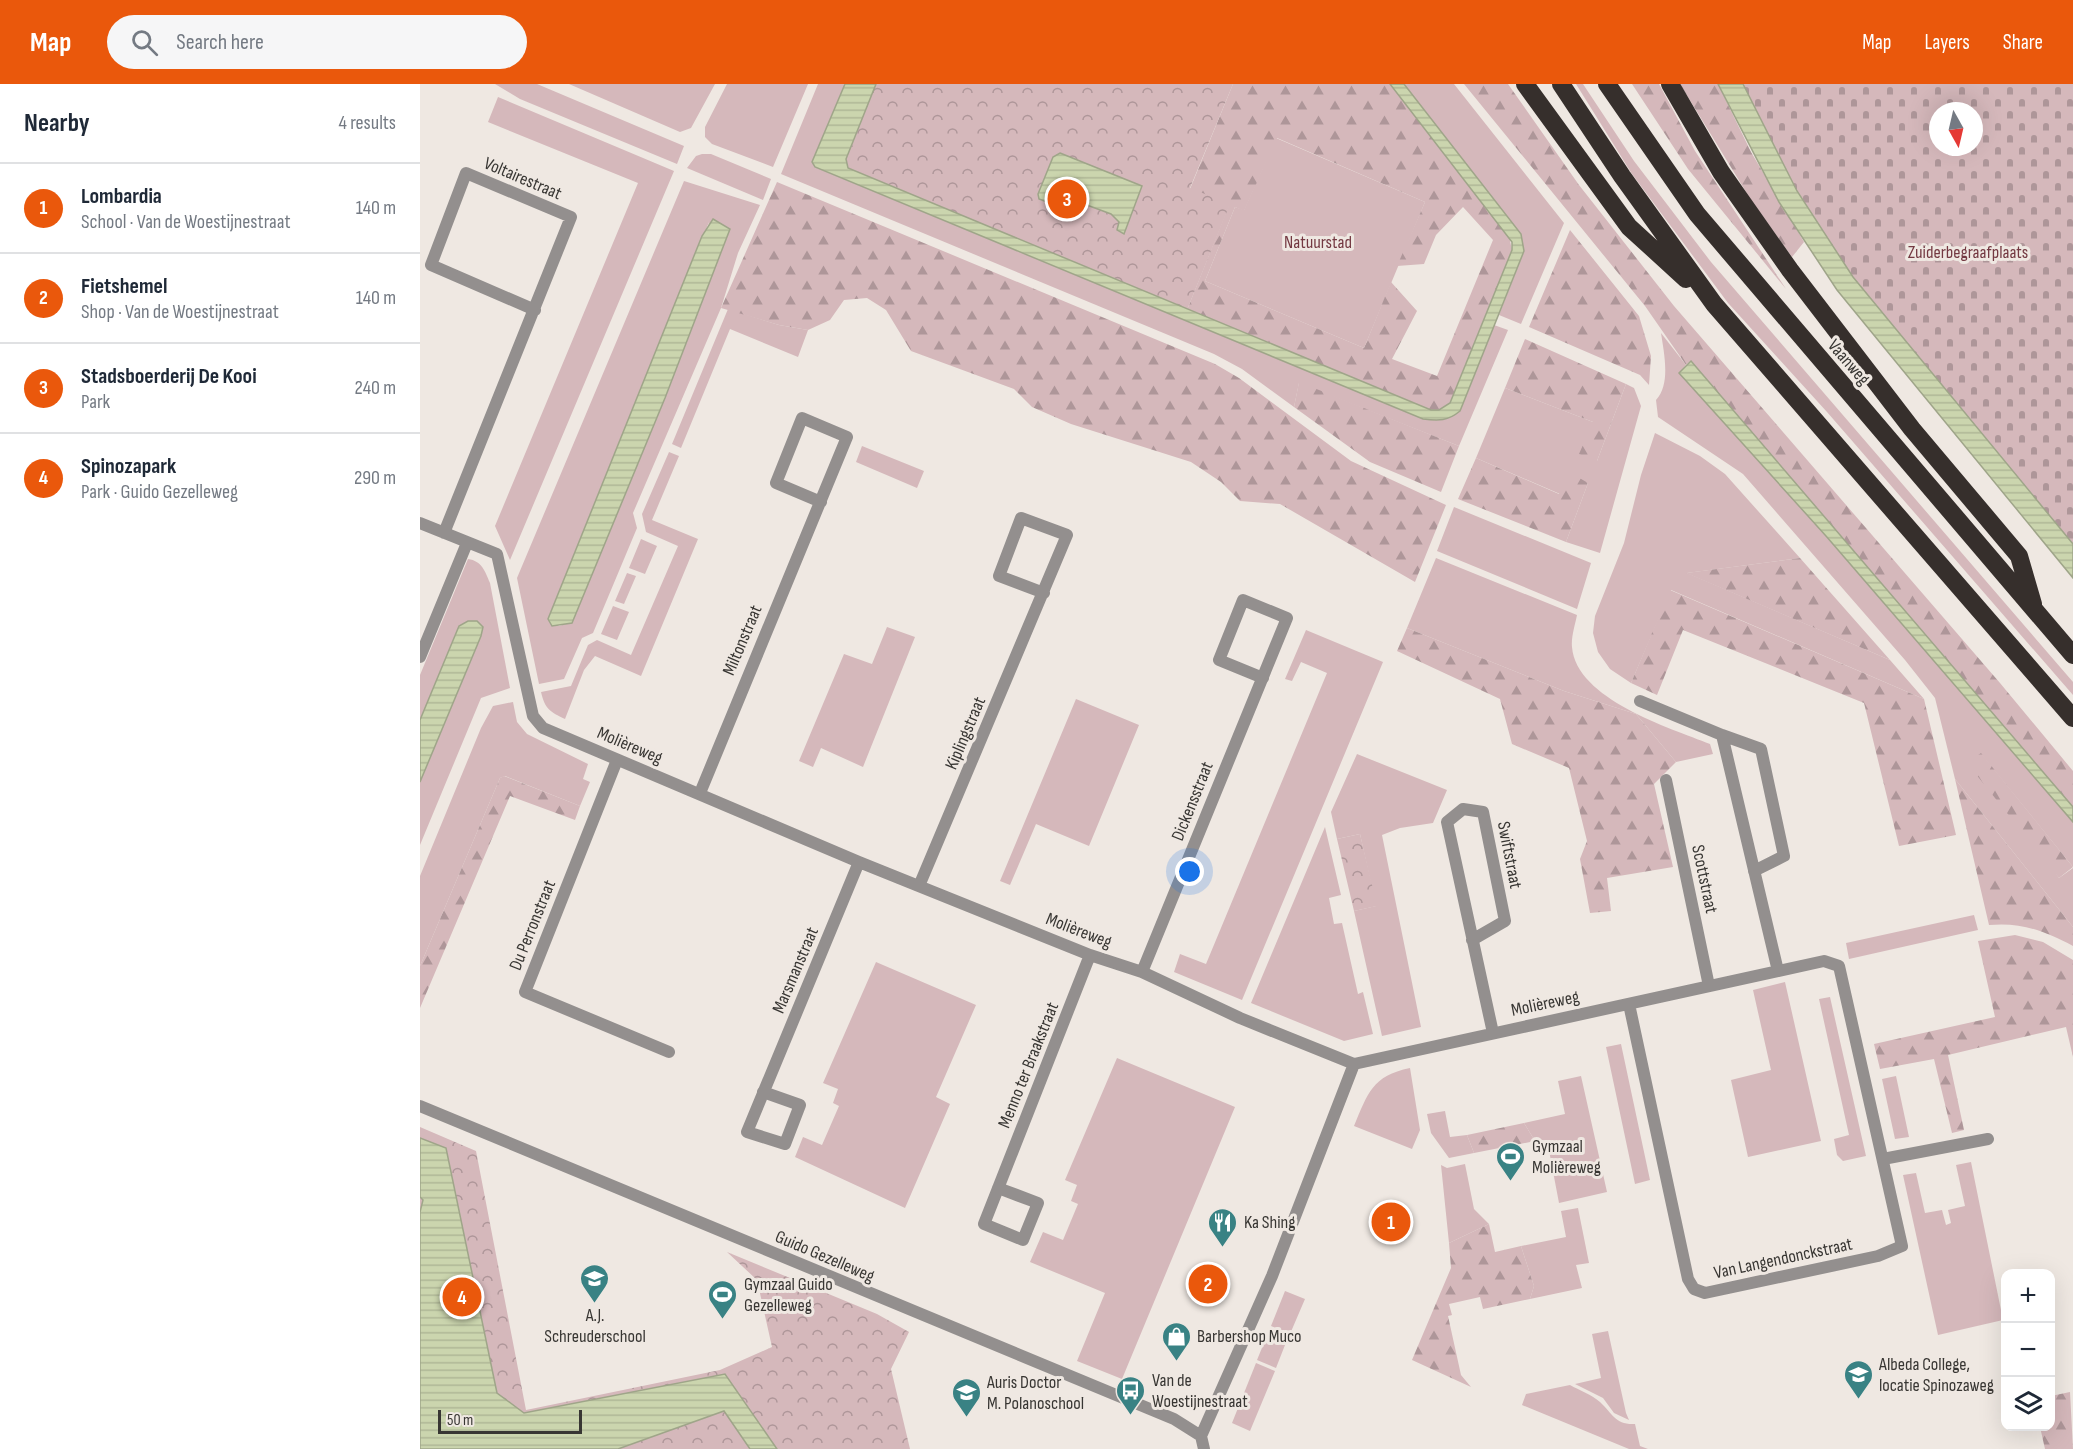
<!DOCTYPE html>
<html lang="en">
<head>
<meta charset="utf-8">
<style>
  :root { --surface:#fff; --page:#f6f6f7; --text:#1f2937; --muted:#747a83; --line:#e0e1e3; --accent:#ea580c }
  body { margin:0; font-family:"Sofia Sans Condensed",sans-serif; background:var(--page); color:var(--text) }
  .controls { position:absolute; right:18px; bottom:18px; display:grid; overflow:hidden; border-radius:12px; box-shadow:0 6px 24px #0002 }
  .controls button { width:54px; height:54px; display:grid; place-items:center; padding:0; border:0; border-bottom:2px solid var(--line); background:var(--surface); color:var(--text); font:30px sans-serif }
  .compass { position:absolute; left:1509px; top:18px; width:54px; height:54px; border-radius:50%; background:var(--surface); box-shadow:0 6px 24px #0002; rotate:172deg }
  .scale { position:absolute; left:18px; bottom:15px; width:144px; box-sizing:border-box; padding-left:6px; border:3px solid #383633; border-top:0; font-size:16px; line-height:21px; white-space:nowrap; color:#383633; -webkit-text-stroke:4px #efe8e2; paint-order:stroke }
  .you { position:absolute; left:770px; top:788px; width:21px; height:21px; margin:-15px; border:4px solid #fff; border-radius:50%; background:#1a73e8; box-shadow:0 0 0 9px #1a73e833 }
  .badge { display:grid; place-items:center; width:39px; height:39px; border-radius:50%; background:var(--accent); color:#fff; font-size:20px; font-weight:700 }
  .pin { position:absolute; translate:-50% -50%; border:3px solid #fff; box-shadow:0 2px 6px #0006 }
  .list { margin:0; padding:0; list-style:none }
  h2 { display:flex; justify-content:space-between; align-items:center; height:78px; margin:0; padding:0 24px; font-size:26px }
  h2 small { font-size:20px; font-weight:400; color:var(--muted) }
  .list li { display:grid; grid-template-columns:39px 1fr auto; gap:18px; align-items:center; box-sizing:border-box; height:90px; padding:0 24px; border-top:2px solid var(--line) }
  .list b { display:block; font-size:22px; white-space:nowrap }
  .list p { margin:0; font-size:20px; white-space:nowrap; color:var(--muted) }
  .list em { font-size:20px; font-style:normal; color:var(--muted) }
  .icon { flex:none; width:33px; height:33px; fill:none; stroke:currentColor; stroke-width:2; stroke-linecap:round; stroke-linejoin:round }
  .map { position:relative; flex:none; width:1653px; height:1365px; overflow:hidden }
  header { display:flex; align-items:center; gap:36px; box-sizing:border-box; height:84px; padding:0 30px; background:var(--accent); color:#fff }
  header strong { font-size:28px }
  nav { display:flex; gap:33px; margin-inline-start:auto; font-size:21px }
  .search { width:420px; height:54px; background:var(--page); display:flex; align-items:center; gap:15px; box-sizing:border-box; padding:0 21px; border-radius:33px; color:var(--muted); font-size:22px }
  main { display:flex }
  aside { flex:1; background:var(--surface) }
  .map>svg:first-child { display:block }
  .green { fill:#d5b8bb; fill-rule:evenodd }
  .forest { fill:url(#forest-firs); fill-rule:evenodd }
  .cemetery { fill:url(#cemetery-stones); fill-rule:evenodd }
  .park { fill:url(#park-crowns) }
  .water { fill:url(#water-rules); stroke:#9fa589; stroke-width:1.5 }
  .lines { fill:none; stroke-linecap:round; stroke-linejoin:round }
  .street { stroke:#938f8e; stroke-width:12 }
  .highway { stroke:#362f2c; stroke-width:18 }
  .labels { text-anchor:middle; stroke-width:6; stroke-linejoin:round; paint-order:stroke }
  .street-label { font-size:18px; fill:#383633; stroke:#efe8e2 }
  .park-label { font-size:18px; fill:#743942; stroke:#efe8e2 }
  .poi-label { font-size:18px; fill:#383633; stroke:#efe8e2; text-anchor:start }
</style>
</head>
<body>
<header>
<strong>Map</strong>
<div class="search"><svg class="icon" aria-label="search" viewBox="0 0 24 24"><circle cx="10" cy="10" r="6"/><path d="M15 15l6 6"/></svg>Search here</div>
<nav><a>Map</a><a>Layers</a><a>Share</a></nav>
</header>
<main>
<aside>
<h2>Nearby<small>4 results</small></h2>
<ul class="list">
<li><span class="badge">1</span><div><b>Lombardia</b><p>School · Van de Woestijnestraat</p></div><em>140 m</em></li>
<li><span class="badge">2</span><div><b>Fietshemel</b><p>Shop · Van de Woestijnestraat</p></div><em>140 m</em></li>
<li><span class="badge">3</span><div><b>Stadsboerderij De Kooi</b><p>Park</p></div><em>240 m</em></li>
<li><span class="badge">4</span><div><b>Spinozapark</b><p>Park · Guido Gezelleweg</p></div><em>290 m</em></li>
</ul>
</aside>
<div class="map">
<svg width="1653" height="1365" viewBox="0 0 1653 1365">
  <defs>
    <pattern id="forest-firs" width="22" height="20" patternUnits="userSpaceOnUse" patternTransform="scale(1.5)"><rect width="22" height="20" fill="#d5b8bb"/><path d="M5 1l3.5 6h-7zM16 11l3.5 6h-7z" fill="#ae9699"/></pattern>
    <pattern id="cemetery-stones" width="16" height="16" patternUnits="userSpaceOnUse" patternTransform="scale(1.5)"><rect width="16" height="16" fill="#d5b8bb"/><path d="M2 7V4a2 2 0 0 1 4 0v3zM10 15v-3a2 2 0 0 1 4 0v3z" fill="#ae9699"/></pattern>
    <pattern id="park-crowns" width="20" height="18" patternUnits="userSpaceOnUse" patternTransform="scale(1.5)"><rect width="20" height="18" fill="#d5b8bb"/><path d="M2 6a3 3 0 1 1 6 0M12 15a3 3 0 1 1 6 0" fill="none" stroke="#ae9699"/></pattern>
    <pattern id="water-rules" width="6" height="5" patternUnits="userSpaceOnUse" patternTransform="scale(1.5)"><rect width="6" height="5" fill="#cbd5ae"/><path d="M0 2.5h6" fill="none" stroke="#afb796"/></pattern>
  </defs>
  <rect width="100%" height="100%" fill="#efe8e2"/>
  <!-- green -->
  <path class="green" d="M75 0H117L264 62 257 80 100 15Z
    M149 0H295L271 44 260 48Z
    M307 0H388L353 83 292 60 285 53V43Z
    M398 0H425L392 78 395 83 1003 335 1040 327 1074 241 1088 246 1039 362 879 299 874 323 822 285 794 270 361 90Z
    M984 0H1034L1144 139 1101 240 1079 231 1104 167Z
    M1156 0H1163L1214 77 1291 178 1653 598V611L1407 328 1308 219 1212 90Z
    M78 13 254 87 90 476 75 442 218 99 68 38Z
    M856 54 1005 118 944 264 785 197 815 123 824 126Z
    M282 70H291L351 95 343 116 267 84 276 72Z
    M264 97 340 121 318 169 301 224 213 429 217 444 173 549 162 554 144 595 119 600 97 494ZM289 138 263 265 245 314 152 538 139 542 128 535Z
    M308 225 359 241 388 246 378 273 310 245 261 364 252 360Z
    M1241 249 1266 281 1259 289 1406 452 1653 738V783L1561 670 1639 794 1653 784V843L1535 695 1515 614 1485 576 1323 390 1238 333 1236 316C1251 300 1244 269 1241 249Z
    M1206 300 1214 304 1221 322 1180 469 1146 458 1168 399 1140 410 1056 374 1085 304 1173 338 1177 377Z
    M1235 349 1280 372 1305 390 1380 474 1267 489 1470 576 1504 615 1251 506 1211 599 1190 585 1178 568 1173 549 1175 532 1204 459 1221 391Z
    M442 362 504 387 497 404 436 378Z
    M249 368 259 372 232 436 278 455 221 592 175 572 164 586 145 635C130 628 125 625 121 608L151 602 168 561 177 556 211 571 258 462 226 448 222 430Z
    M1034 423 1171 479 1157 525 1017 467Z
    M221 455 237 462 225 490 209 484Z
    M1016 474 1157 531C1155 541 1151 553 1152 563 1156 615 1250 644 1290 660L1293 670 1256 678 1216 630 1144 607 987 544Z
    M48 475C62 477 65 487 70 499L90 604 61 614 0 761V698L61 552 63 543 39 542 0 636V591Z
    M207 489 216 492 204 520 195 517Z
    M193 522 209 528 197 556 181 550Z
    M467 543 495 553 443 683 401 664 393 683 379 677 424 570 452 580Z
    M886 546 963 578 822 916 754 888 760 870 786 880 907 589 881 578 872 597 865 595Z
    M656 615 719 641 669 762 616 740 590 801 580 797Z
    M93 618 97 638 107 650 168 680 163 695 170 698 160 722 85 692 80 694 0 882V792L61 644 73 622Z
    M937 670 1027 706 1013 739 980 744 962 751 1001 943 962 952 934 827 956 822 940 750 917 755 911 728Z
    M905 743 921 811 909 814 914 840 922 839 938 910 943 908 953 950 924 957 831 919Z
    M1554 831 1558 846 1429 875 1426 859Z
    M456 878 556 921 516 1013 530 1020 485 1124 375 1073 383 1053 402 1061 419 1022 413 1019 418 1005 403 999Z
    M1365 898 1401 1057 1328 1073 1311 996 1351 986 1333 906Z
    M1410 913 1446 1072 1423 1077 1417 1071 1414 1055 1429 1051 1399 915Z
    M1201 960 1230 1096 1215 1100 1186 963Z
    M697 974 815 1023 702 1295 657 1277 685 1209 610 1178 623 1148 643 1156 658 1120 651 1117 657 1101 645 1096Z
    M990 984 1000 1046 992 1065 934 1042C948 1009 952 992 990 984Z
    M1161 992 1187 1108 1139 1119 1127 1056 1115 1057 1104 1039 1145 1030 1138 997Z
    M1476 992 1489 1053 1475 1055 1462 995Z
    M1025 1027 1030 1053 1047 1051 1054 1069 1029 1074 1011 1049 1007 1030Z
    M1551 1078 1583 1236 1518 1251 1483 1091 1496 1089 1505 1129 1522 1126 1526 1141 1531 1139 1528 1126 1545 1122 1536 1081Z
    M1045 1080 1054 1125 1069 1140 1029 1159 1021 1081 1027 1084Z
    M1158 1124 1169 1179 1156 1181 1162 1204 1110 1215 1114 1202 1101 1162 1146 1153 1141 1127Z
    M865 1207 885 1215 870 1250 851 1242Z
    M1188 1247 1206 1329 1209 1336 1194 1329 1183 1314 1155 1300 1181 1294 1172 1250Z
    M846 1254 865 1261 856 1284 837 1276Z
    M836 1279 855 1287 830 1347 812 1339Z
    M1150 1301C1159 1306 1172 1311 1180 1318 1193 1330 1195 1341 1215 1340L1220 1362 1228 1365H1209L1102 1321 1106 1310Z"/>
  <!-- forest -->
  <path class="forest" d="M813 0H970L1089 152 1092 166 1030 319 1019 326H1011L767 226 809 121 770 105ZM857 54 1005 118 977 182 1004 180 1016 151 1043 123 1073 156 1017 292 972 275 997 227 971 198 944 264 785 197 815 123 824 127Z
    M1044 0H1088L1159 101 1254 222 1580 599 1653 687V723L1271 277 1266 281 1225 222Z
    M1212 0H1239L1275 67 1366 205 1268 85Z
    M1260 0H1298L1331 68 1384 158 1372 173 1331 116Z
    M357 98 795 280 819 294 931 377 1026 421 995 498 860 420 820 417 801 398 771 378 651 340 612 323 594 305 491 267 466 226 447 214 424 216 410 236 388 246 359 241 301 224Z
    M1150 146 1219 232 1231 272 1229 301 1220 291 1109 243Z
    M1105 255 1206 300 1177 377 1159 370 1173 338 1085 304Z
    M879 298 1039 362 1021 408 950 378 874 323Z
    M1056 374 1139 410 1151 389 1168 399 1146 458 1038 415Z
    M1380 474 1470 576 1266 489Z
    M1250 506 1504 615 1536 751 1479 762 1444 619 1263 546 1237 611 1211 599Z
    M987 544 1144 607 1216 630 1256 678 1234 700 1253 783 1187 794 1191 827 1170 829 1160 775 1167 757 1149 684 1092 660 1080 615 977 567Z
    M1561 669 1653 783 1639 794 1547 679Z
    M84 692 160 722 155 736 90 712 0 924V882L80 694Z
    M1535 695 1653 843V862C1624 847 1602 838 1569 841Z
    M1595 851 1623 858 1653 876V973L1646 943 1528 971 1544 1046 1532 1049 1514 975 1460 985 1454 960 1575 933 1558 857Z
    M1104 1039 1115 1057 1054 1069 1047 1051Z
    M1069 1140 1075 1168 1101 1162 1114 1202 1110 1215 1063 1225 1060 1213 1029 1220 1032 1231 1028 1232 1041 1291 1051 1303 992 1276 1031 1184 1029 1159Z
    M1650 1308 1653 1365H1625L1620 1343 1630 1342 1631 1312Z"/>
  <!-- cemetery -->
  <path class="cemetery" d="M1323 0H1653V460L1433 193 1377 107ZM1518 27H1554V63H1518Z"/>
  <!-- park -->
  <path class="park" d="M456 0H813L770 104 810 120 767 226 428 84 425 75Z
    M940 750 957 822 934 827 917 755Z
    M0 1043 56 1067 106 1326 300 1286 352 1263 337 1196 307 1168 457 1230 489 1248 471 1285 490 1365H0Z"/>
  <!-- water -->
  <path class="water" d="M425 0H456L426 75 428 84 1011 326H1019L1030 319 1092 166V158L970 0H984L1101 150 1104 167 1040 327C1028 337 1019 337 1003 335L395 83 392 78Z
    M1298 0H1323L1377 107 1433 193 1653 460V494L1417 206 1359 118Z
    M640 69 722 102 704 150 697 146 699 138 691 130 648 114 632 120 619 115 618 110 633 73Z
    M293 135 310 145 245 314 152 539 132 542 128 535 282 152Z
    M1271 277 1653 723V738L1406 452 1259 289Z
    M48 537H57L63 543 61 552 0 698V636L39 542Z
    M0 1054 26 1064 77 1309 104 1329 305 1290 357 1365H330L304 1327 198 1365H0V1128L3 1116 0 1113Z"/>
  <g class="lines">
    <!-- street -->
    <path class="street" d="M0 439 77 470 113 632 123 644 439 778 670 871 722 888 820 934 934 980 1404 877 1419 882 1482 1162 1458 1172 1285 1209 1274 1205 1268 1195 1209 920
      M24 449 151 133 46 89 11 181 115 226
      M0 573 47 459
      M1220 617 1302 651 1358 887
      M1302 651 1341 665 1364 772 1334 787
      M197 676 105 908 249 968
      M1246 696 1289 902
      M280 709 427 353 382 334 356 399 401 418
      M499 802 647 451 601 434 579 492 624 509
      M1052 856 1085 837 1063 728 1043 725 1027 738 1073 949
      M722 888 867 534 823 516 799 576 843 594
      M343 1008 380 1021 365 1060 327 1048 439 778
      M0 1022 754 1335 781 1352 784 1365
      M1463 1075 1568 1055
      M578 1104 618 1119 603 1156 564 1140 670 871
      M781 1352 852 1192 934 980"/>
    <!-- highway -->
    <path class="highway" d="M1105 0 1209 143 1266 195
      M1141 0 1202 92 1294 220 1653 634
      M1187 0 1277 130 1653 571
      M1250 0 1301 88 1370 186 1492 345 1599 472 1613 520"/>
  </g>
  <!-- icons -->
  <defs>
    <symbol id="stadium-pin" viewBox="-11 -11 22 30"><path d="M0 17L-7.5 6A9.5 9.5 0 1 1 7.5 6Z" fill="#398284" stroke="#efe8e2"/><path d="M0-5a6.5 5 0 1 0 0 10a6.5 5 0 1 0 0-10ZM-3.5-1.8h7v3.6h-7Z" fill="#fff"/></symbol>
    <symbol id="restaurant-pin" viewBox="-11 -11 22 30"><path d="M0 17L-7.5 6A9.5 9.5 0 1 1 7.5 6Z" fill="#398284" stroke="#efe8e2"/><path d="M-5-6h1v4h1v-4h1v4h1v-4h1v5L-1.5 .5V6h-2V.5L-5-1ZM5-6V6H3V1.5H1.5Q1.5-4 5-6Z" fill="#fff"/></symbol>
    <symbol id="school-pin" viewBox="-11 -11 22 30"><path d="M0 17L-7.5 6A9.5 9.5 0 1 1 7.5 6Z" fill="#398284" stroke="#efe8e2"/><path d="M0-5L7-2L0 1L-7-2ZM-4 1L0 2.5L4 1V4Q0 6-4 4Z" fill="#fff"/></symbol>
    <symbol id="shop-pin" viewBox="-11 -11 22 30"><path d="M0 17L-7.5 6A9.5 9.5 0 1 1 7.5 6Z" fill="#398284" stroke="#efe8e2"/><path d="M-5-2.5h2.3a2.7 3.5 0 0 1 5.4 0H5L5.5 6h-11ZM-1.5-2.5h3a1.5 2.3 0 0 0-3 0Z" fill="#fff"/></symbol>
    <symbol id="bus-pin" viewBox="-11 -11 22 30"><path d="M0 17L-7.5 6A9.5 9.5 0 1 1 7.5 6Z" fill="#398284" stroke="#efe8e2"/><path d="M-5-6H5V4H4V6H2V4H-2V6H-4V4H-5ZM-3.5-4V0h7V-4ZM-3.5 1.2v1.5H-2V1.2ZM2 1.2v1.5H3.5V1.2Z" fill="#fff"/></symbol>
  </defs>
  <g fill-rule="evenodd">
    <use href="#stadium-pin" x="1074" y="1056" width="33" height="45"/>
    <use href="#restaurant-pin" x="786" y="1122" width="33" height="45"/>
    <use href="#school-pin" x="158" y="1178" width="33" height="45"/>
    <use href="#stadium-pin" x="286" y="1194" width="33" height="45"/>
    <use href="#shop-pin" x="740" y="1236" width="33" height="45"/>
    <use href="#school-pin" x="1422" y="1274" width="33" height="45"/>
    <use href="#bus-pin" x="694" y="1290" width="33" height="45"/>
    <use href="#school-pin" x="530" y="1292" width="33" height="45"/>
  </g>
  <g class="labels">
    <!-- street labels -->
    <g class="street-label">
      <text transform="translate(103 94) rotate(23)" y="6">Voltairestraat</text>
      <text transform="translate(1429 278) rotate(49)" y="6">Vaanweg</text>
      <text transform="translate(322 556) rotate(-67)" y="6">Miltonstraat</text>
      <text transform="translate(545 649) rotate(-67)" y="6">Kiplingstraat</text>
      <text transform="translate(210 661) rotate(23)" y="6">Molièreweg</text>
      <text transform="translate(772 717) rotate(-68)" y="6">Dickensstraat</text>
      <text transform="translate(1090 771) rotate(79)" y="6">Swiftstraat</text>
      <text transform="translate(1285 795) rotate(78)" y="6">Scottstraat</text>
      <text transform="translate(112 841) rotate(-68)" y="6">Du Perronstraat</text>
      <text transform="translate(659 846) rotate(21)" y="6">Molièreweg</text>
      <text transform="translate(375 886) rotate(-67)" y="6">Marsmanstraat</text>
      <text transform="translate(1125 919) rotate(-12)" y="6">Molièreweg</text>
      <text transform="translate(608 981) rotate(-68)" y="6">Menno ter Braakstraat</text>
      <text transform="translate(405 1172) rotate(23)" y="6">Guido Gezelleweg</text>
      <text transform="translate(1363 1174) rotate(-12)" y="6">Van Langendonckstraat</text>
    </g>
    <!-- park labels -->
    <g class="park-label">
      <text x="898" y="164">Natuurstad</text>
      <text x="1548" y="174">Zuiderbegraafplaats</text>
    </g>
    <!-- poi labels -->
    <g class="poi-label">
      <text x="1112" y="1068">Gymzaal<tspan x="1112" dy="21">Molièreweg</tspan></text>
      <text x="824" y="1144">Ka Shing</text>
      <text x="324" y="1206">Gymzaal Guido<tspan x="324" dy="21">Gezelleweg</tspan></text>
      <text x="175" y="1237" text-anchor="middle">A.J.<tspan x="175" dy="21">Schreuderschool</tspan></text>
      <text x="777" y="1258">Barbershop Muco</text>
      <text x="1459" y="1286">Albeda College,<tspan x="1459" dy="21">locatie Spinozaweg</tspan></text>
      <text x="732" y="1302">Van de<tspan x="732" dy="21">Woestijnestraat</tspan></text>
      <text x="567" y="1304">Auris Doctor<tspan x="567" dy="21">M. Polanoschool</tspan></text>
    </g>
  </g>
</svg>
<div class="controls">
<button>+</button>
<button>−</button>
<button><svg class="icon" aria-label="layers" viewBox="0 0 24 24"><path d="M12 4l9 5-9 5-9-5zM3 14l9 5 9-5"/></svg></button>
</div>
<svg class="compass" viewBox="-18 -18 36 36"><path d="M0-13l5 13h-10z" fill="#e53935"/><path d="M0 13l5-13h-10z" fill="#747a83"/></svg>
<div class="scale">50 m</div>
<div class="you"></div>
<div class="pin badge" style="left:971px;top:1138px">1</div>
<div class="pin badge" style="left:788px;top:1200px">2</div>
<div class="pin badge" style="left:647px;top:115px">3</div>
<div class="pin badge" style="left:42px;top:1213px">4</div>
</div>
</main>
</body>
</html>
